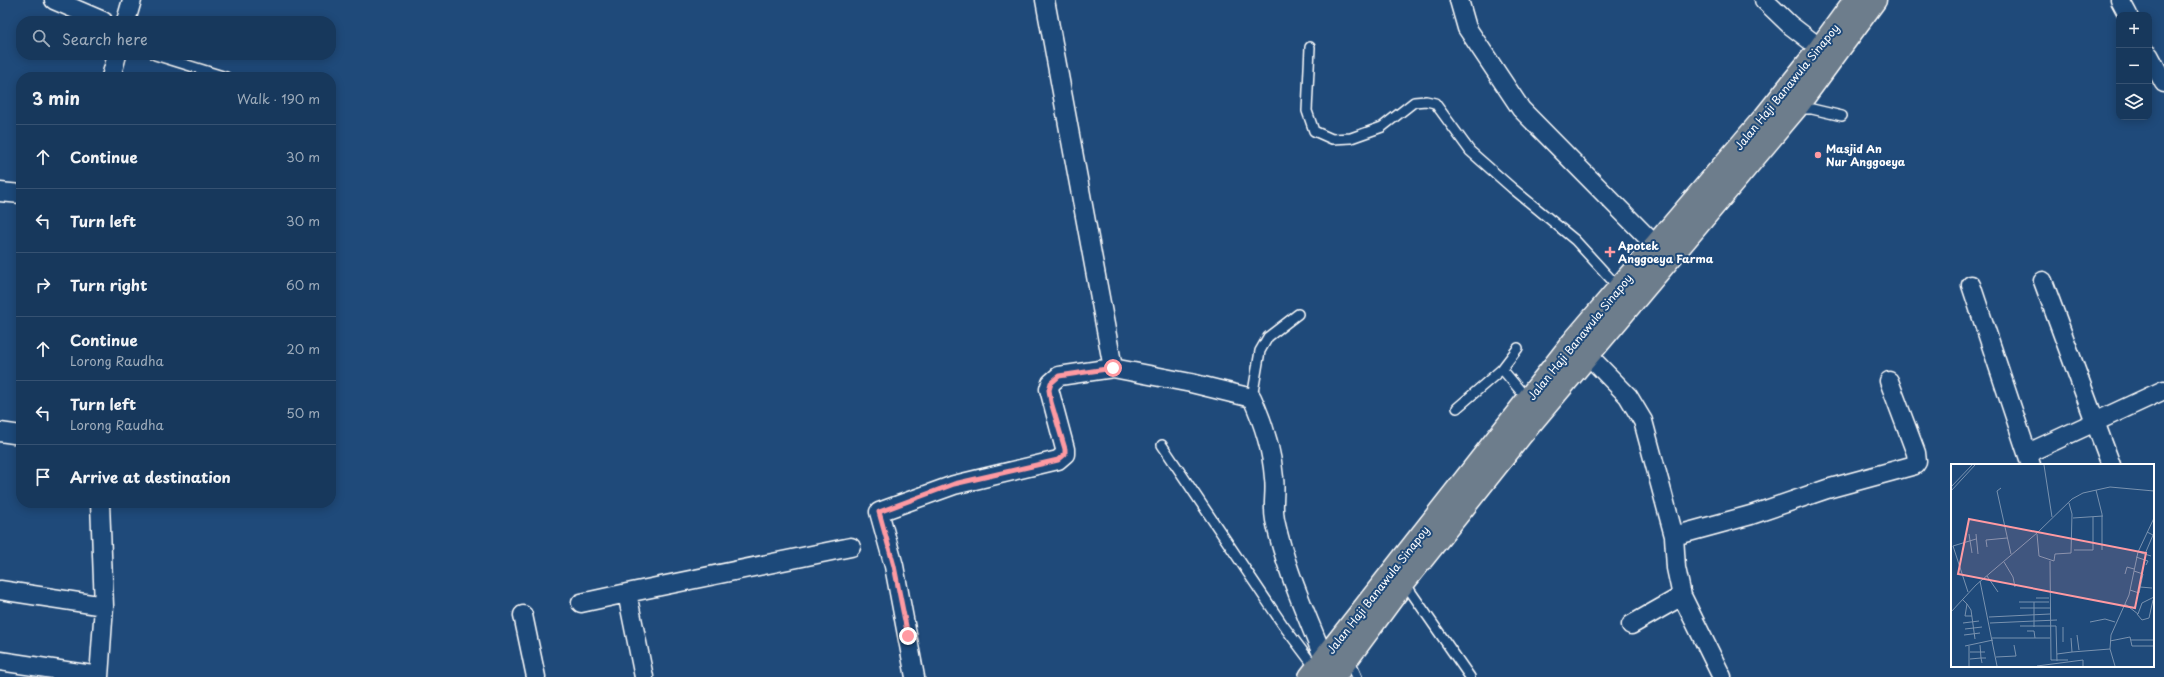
<!DOCTYPE html>
<html lang="en">
<head>
<meta charset="utf-8">
<style>
  :root { --surface:#17385c; --page:#244365; --text:#f1f3f6; --muted:#9eacbb; --line:#365272 }
  body { margin:0; font-family:"Playpen Sans",sans-serif; background:var(--page); color:var(--text) }
  .controls { position:absolute; right:12px; top:12px; display:grid; overflow:hidden; border-radius:8px; box-shadow:0 2px 10px #0003 }
  .controls button { width:36px; height:36px; display:grid; place-items:center; padding:0; border:0; border-bottom:1px solid var(--line); background:var(--surface); color:var(--text); font:20px sans-serif }
  .stop { position:absolute; width:12px; height:12px; margin:-9px; border:3px solid #ff9aa2; border-radius:50%; background:#fff }
  .stop.end { background:#ff9aa2; border-color:#fff; box-shadow:0 1px 4px #0008 }
  .list { margin:0; padding:0; list-style:none }
  h2 { display:flex; justify-content:space-between; align-items:center; height:52px; margin:0; padding:0 16px; font-size:17px }
  h2 small { font-size:13px; font-weight:400; color:var(--muted) }
  .list li { display:grid; grid-template-columns:26px 1fr auto; gap:12px; align-items:center; box-sizing:border-box; height:64px; padding:0 16px; border-top:1px solid var(--line) }
  .list b { display:block; font-size:15px; white-space:nowrap }
  .list p { margin:0; font-size:13px; white-space:nowrap; color:var(--muted) }
  .list em { font-size:13px; font-style:normal; color:var(--muted) }
  .icon { flex:none; width:22px; height:22px; fill:none; stroke:currentColor; stroke-width:2; stroke-linecap:round; stroke-linejoin:round }
  .map { position:relative; flex:none; width:2164px; height:677px; overflow:hidden }
  .search { position:absolute; background:var(--surface); box-shadow:0 2px 10px #0003; left:16px; top:16px; width:320px; height:44px; display:flex; align-items:center; gap:10px; box-sizing:border-box; padding:0 14px; border-radius:16px; color:var(--muted); font-size:15px }
  .panel { position:absolute; background:var(--surface); box-shadow:0 2px 10px #0003; left:16px; top:72px; width:320px; height:436px; border-radius:16px }
  .map>svg:first-child { display:block }
  .lines { fill:none; stroke-linecap:round; stroke-linejoin:round }
  .service-casing { stroke:#fff; stroke-width:12 }
  .minor-casing { stroke:#fff; stroke-width:21 }
  .trunk-casing { stroke:#fff; stroke-width:25 }
  .service { stroke:#1f4a7a; stroke-width:9 }
  .minor { stroke:#1f4a7a; stroke-width:18 }
  .trunk { stroke:#6d7d8c; stroke-width:22 }
  .route { stroke:#ff9aa2; stroke-width:5 }
  .poi-dot { fill:#ff9aa2; stroke:#1f4a7a; stroke-width:1.5 }
  .labels { text-anchor:middle; stroke-width:4; stroke-linejoin:round; paint-order:stroke }
  .street-label { font-size:11px; fill:#fff; stroke:#1f4a7a }
  .poi-label { font-size:11px; font-weight:bold; fill:#fff; stroke:#1f4a7a; text-anchor:start }
  .inset-road { fill:none; stroke:#7992af; stroke-width:1 }
  .view { fill:#ff9aa2; fill-opacity:0.15; stroke:#ff9aa2; stroke-width:2 }
  .inset-edge { fill:none; stroke:#fff; stroke-width:2 }
</style>
</head>
<body>
<div class="map">
<svg width="2164" height="677" viewBox="0 0 2164 677">
  <rect width="100%" height="100%" fill="#1f4a7a"/>
  <filter id="ink" filterUnits="userSpaceOnUse"><feTurbulence type="fractalNoise" baseFrequency=".025" numOctaves="2"/><feDisplacementMap in="SourceGraphic" scale="8" xChannelSelector="R" yChannelSelector="G"/><feConvolveMatrix kernelMatrix="1 2 1 2 8 2 1 2 1" color-interpolation-filters="sRGB"/></filter>
  <g filter="url(#ink)">
    <g class="lines">
      <defs>
        <path id="service" d="M1310 47 1307 111 1314 131 1332 139 1351 138 1382 127 1414 102 1426 101 1435 103 1470 151 1512 188 1575 240 1619 288
          M155 55 226 77
          M1797 109H1812L1842 116
          M1502 369 1528 400
          M1252 398 1260 351 1268 337 1298 314
          M1457 408 1502 369 1518 348
          M1162 445 1283 625 1316 669
          M1404 582 1470 677
          M1349 659 1357 677"/>
        <path id="minor" d="M54 0 103 21
          M1045 0 1113 368
          M1459 0 1467 28 1521 109 1655 245
          M1764 0 1790 25 1820 48
          M2120 0 2128 15
          M126 21 132 0
          M2149 55 2164 83
          M111 77 117 55
          M0 192 21 194
          M2043 281 2111 465
          M1971 285 2031 465
          M1589 356 1628 396 1643 421 1674 536 1676 568 1682 596 1722 677
          M0 432 21 435
          M2028 453 2164 390
          M1674 536 1751 515 1827 489 1915 465 1917 462 1916 453 1889 381
          M0 590 104 606
          M581 603 627 593
          M523 615 536 677
          M1631 625 1682 596
          M0 661 99 676
          M99 677 104 606 100 503
          M644 677 627 593 851 547
          M915 677 894 566 879 512 954 485 1058 460 1065 454V449L1049 389 1051 383 1059 376 1113 368 1191 383 1252 398C1263 422 1272 451 1274 478 1276 492 1272 505 1275 520 1285 568 1306 613 1324 659"/>
        <path id="trunk" d="M1310 677 1573 342 1764 118 1820 48 1855 0
          M1334 677 1404 582 1521 435 1795 109 1875 0"/>
      </defs>
      <!-- service casing -->
      <use href="#service" class="service-casing"/>
      <!-- minor casing -->
      <use href="#minor" class="minor-casing"/>
      <!-- trunk casing -->
      <use href="#trunk" class="trunk-casing"/>
      <!-- service -->
      <use href="#service" class="service"/>
      <!-- minor -->
      <use href="#minor" class="minor"/>
      <!-- trunk -->
      <use href="#trunk" class="trunk"/>
    </g>
  </g>
  <g class="lines" filter="url(#ink)">
    <!-- route -->
    <path class="route" d="M908 636 894 566 879 512 954 484 1058 460 1065 454V449L1051 402 1049 390 1051 383 1059 376 1113 368"/>
  </g>
  <!-- markers -->
  <g class="poi-dot">
    <circle cx="1818" cy="155" r="4"/>
    <path d="M1608 246h4v4h4v4h-4v4h-4v-4h-4v-4h4z"/>
  </g>
  <g class="labels">
    <!-- street labels -->
    <g class="street-label">
      <text transform="translate(1787 87) rotate(-51)" y="4">Jalan Haji Banawula Sinapoy</text>
      <text transform="translate(1580 337) rotate(-51)" y="4">Jalan Haji Banawula Sinapoy</text>
      <text transform="translate(1378 590) rotate(-52)" y="4">Jalan Haji Banawula Sinapoy</text>
    </g>
    <!-- poi labels -->
    <g class="poi-label">
      <text x="1826" y="153">Masjid An<tspan x="1826" dy="13">Nur Anggoeya</tspan></text>
      <text x="1618" y="250">Apotek<tspan x="1618" dy="13">Anggoeya Farma</tspan></text>
    </g>
  </g>
  <!-- overview -->
  <g transform="translate(1951 464)">
    <rect width="203" height="203" fill="#1f4a7a"/>
    <path class="inset-road" d="M93 1 101 53M0 23 21 1M50 24 46 27 60 90M145 26 151 50V86M0 27 24 1M122 54 152 52M18 70 21 89M25 70 27 90M86 70 88 92 103 97 104 90 120 89 121 50 118 39M36 83 35 76 56 74M123 86H142V53M187 88 200 92M194 90 202 71 196 68M185 93 197 97 195 101M99 97 100 196H117M53 98 62 113 64 123M174 110 176 103 183 105M36 112 47 128M29 117 46 202M189 123 201 124M179 126 188 129 192 110 183 107M17 128 2 82 25 75M85 134H98M11 135 16 140 14 152H21M68 138H98M16 140 20 146 24 175M174 140 187 150 191 139 203 133M69 144H99M0 148 25 121 86 69 121 35 132 29 159 23 203 27M186 150 191 156 198 154 202 136M38 153 99 150M139 158 154 155 164 158M12 159 28 157M39 159 106 156M69 162H105L106 197M83 163V138M112 163V178M14 165 31 163M76 167H83L84 174M13 171 29 169M126 171 128 186M41 174H99M120 174 121 188 159 185M180 176H203M159 177 179 173 181 182H203M29 181 30 194H35M14 182 42 176M19 188H34M106 190 121 188M45 193 65 192 63 181M19 195 30 194 31 199M18 202V182M86 202 132 196V202M164 202 159 185 160 171 178 131 187 88 203 54"/>
    <path class="view" d="M18 55 195 89 184 144 7 110Z"/>
    <rect width="203" height="203" class="inset-edge"/>
  </g>
</svg>
<div class="controls">
<button>+</button>
<button>−</button>
<button><svg class="icon" aria-label="layers" viewBox="0 0 24 24"><path d="M12 4l9 5-9 5-9-5zM3 14l9 5 9-5"/></svg></button>
</div>
<div class="stop" style="left:1113px;top:368px"></div>
<div class="stop end" style="left:908px;top:636px"></div>
<div class="search"><svg class="icon" aria-label="search" viewBox="0 0 24 24"><circle cx="10" cy="10" r="6"/><path d="M15 15l6 6"/></svg>Search here</div>
<section class="panel">
<h2>3 min<small>Walk · 190 m</small></h2>
<ul class="list">
<li><svg class="icon" aria-label="ahead" viewBox="0 0 24 24"><path d="M12 20V5M6 11l6-6 6 6"/></svg><div><b>Continue</b></div><em>30 m</em></li>
<li><svg class="icon" aria-label="left" viewBox="0 0 24 24"><path d="M17 20v-9H6M10 6l-5 5 5 5"/></svg><div><b>Turn left</b></div><em>30 m</em></li>
<li><svg class="icon" aria-label="right" viewBox="0 0 24 24"><path d="M7 20v-9h11M14 6l5 5-5 5"/></svg><div><b>Turn right</b></div><em>60 m</em></li>
<li><svg class="icon" aria-label="ahead" viewBox="0 0 24 24"><path d="M12 20V5M6 11l6-6 6 6"/></svg><div><b>Continue</b><p>Lorong Raudha</p></div><em>20 m</em></li>
<li><svg class="icon" aria-label="left" viewBox="0 0 24 24"><path d="M17 20v-9H6M10 6l-5 5 5 5"/></svg><div><b>Turn left</b><p>Lorong Raudha</p></div><em>50 m</em></li>
<li><svg class="icon" aria-label="arrive" viewBox="0 0 24 24"><path d="M6 21V4h12l-3 4 3 4H6"/></svg><div><b>Arrive at destination</b></div></li>
</ul>
</section>
</div>
</body>
</html>
